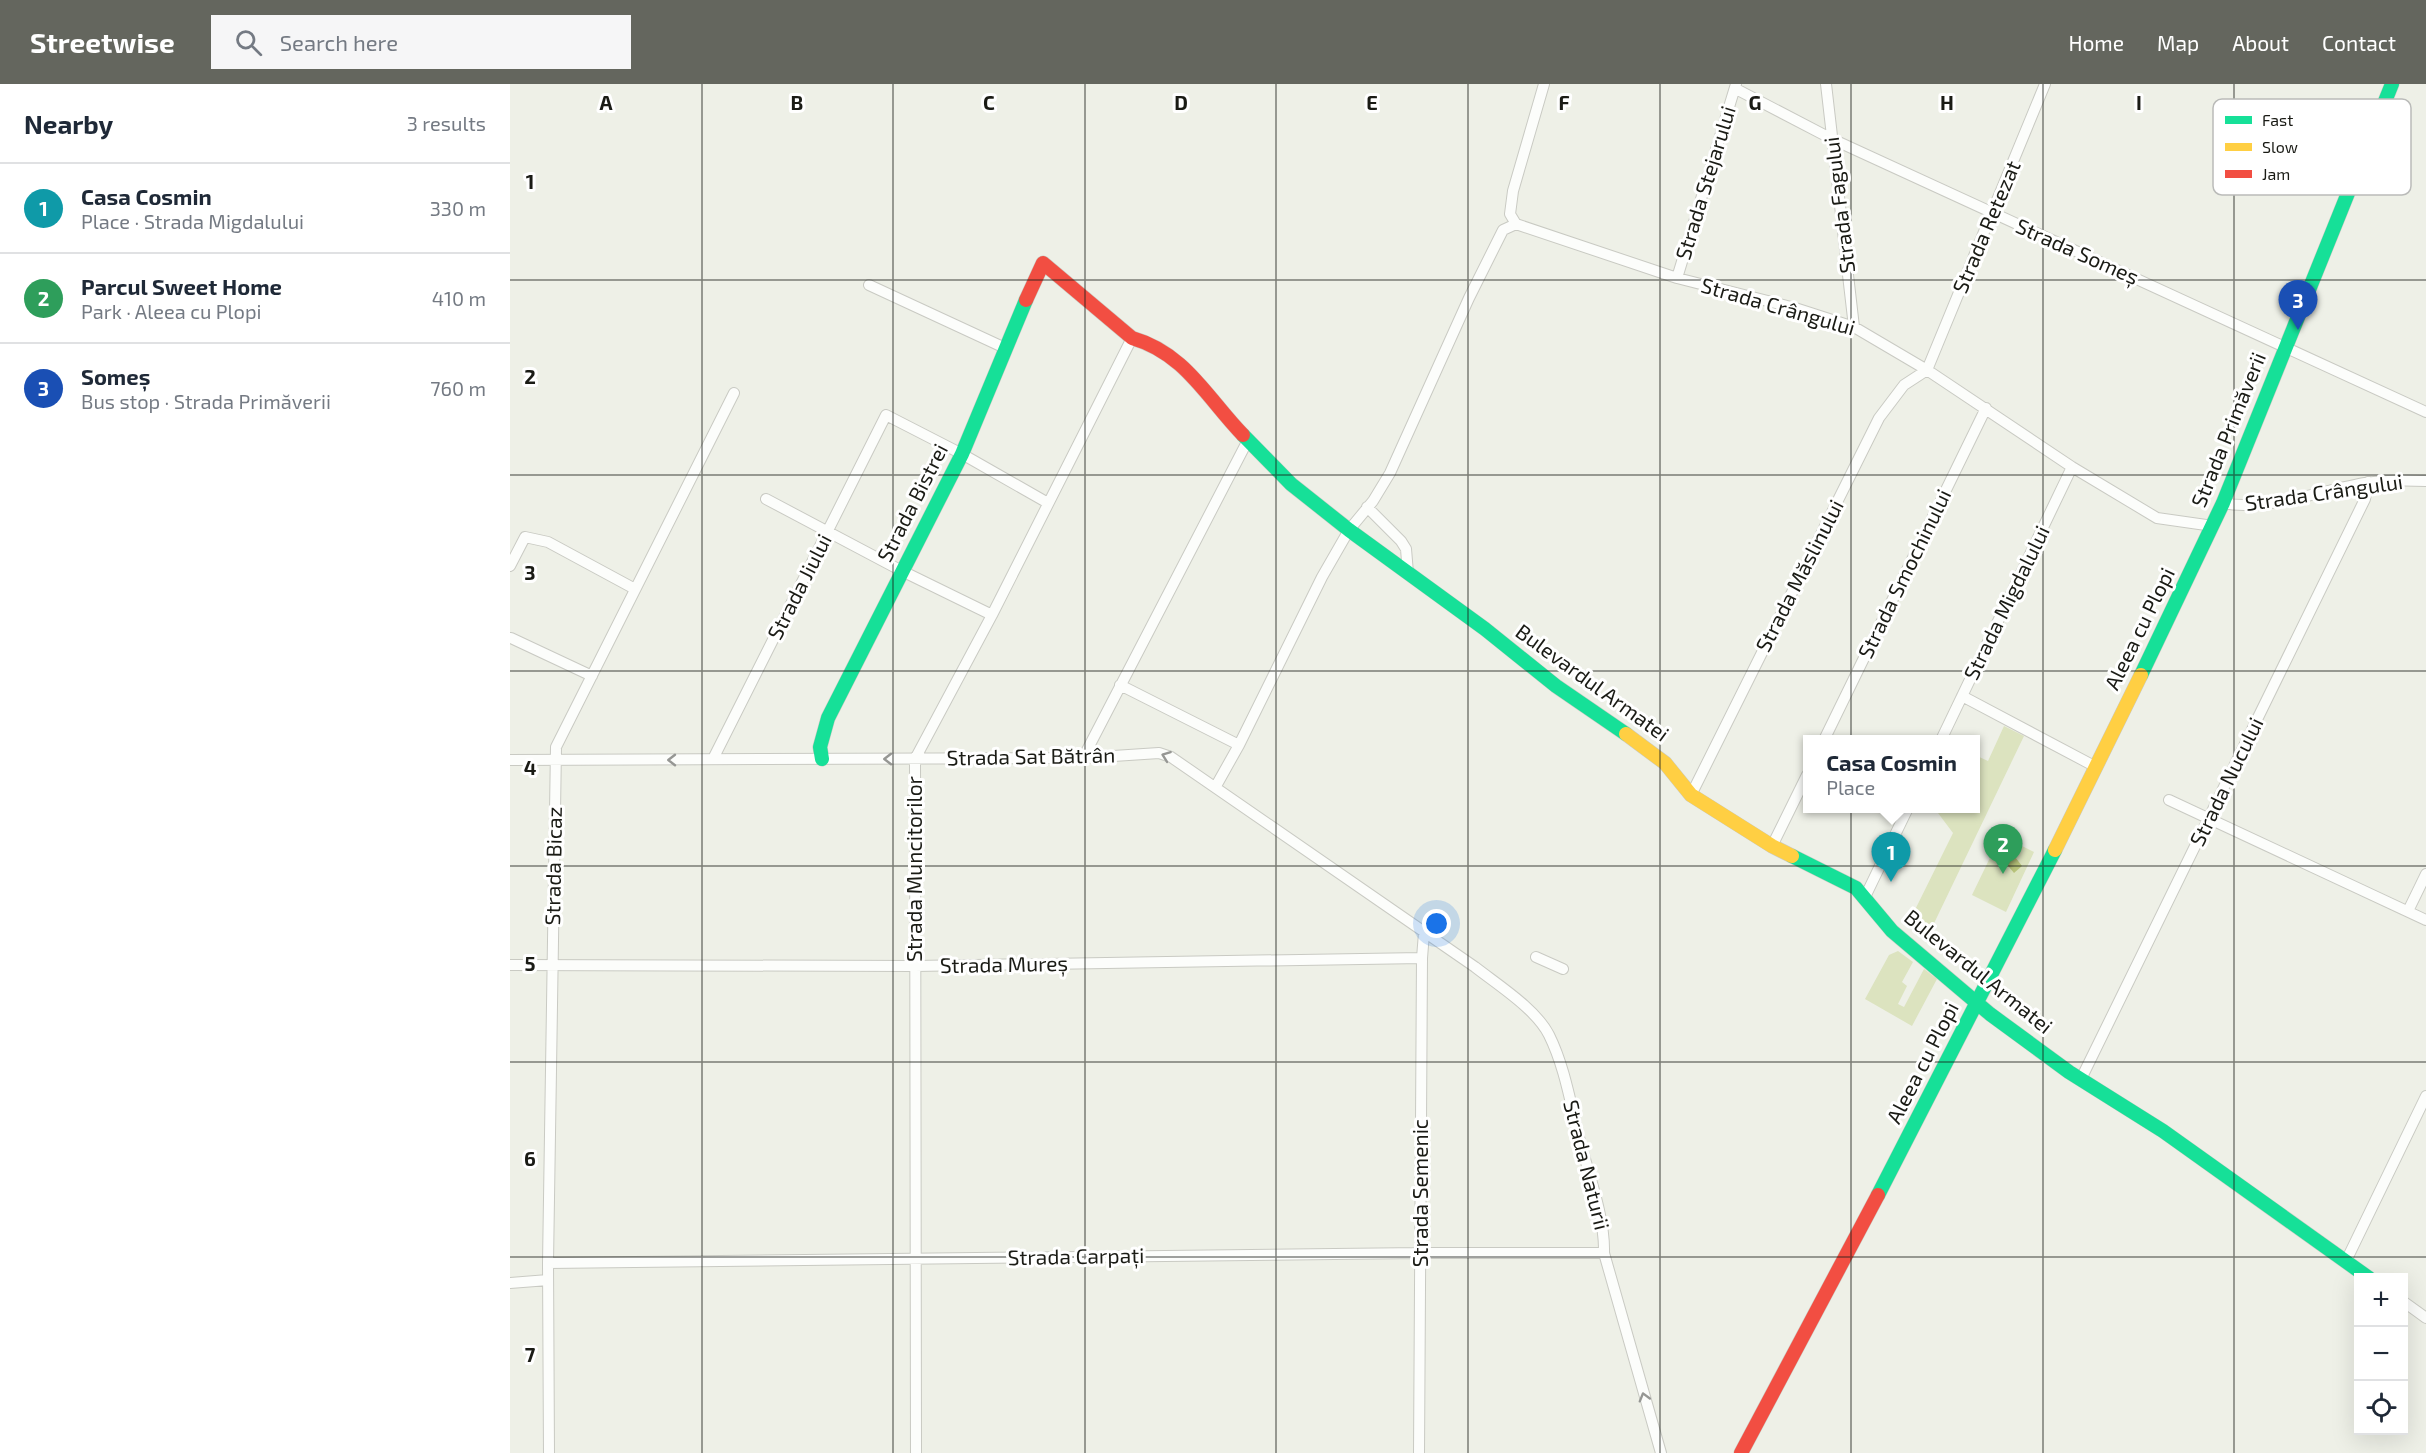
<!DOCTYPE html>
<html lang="en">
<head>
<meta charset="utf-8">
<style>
  :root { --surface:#fff; --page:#f6f6f7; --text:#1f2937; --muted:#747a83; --line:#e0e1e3; --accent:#64665e }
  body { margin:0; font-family:"Exo 2",sans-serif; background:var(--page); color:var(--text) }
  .controls { position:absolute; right:18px; bottom:18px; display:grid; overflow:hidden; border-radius:0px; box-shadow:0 6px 24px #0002 }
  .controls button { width:54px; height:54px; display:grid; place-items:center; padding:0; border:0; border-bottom:2px solid var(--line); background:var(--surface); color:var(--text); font:30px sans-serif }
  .you { position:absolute; left:927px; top:840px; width:21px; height:21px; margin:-15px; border:4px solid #fff; border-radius:50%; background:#1a73e8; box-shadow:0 0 0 9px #1a73e833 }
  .badge { display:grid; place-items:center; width:39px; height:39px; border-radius:50%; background:var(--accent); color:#fff; font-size:20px; font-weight:700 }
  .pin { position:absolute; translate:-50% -50px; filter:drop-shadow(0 2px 3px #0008) }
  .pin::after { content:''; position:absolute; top:32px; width:21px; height:18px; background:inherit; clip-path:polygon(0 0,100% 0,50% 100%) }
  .popup { position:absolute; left:1293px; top:651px; width:177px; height:78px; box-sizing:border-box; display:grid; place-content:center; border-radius:0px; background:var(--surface); filter:drop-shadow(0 2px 4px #0005); font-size:20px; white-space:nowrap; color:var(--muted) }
  .popup b { font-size:22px; color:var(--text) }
  .popup::after { content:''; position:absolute; left:50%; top:100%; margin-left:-12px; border:12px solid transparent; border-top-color:var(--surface) }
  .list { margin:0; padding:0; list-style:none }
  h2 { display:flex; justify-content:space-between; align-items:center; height:78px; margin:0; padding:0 24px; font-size:26px }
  h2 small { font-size:20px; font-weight:400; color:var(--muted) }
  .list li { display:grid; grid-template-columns:39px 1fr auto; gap:18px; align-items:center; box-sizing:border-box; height:90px; padding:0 24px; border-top:2px solid var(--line) }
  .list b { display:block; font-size:22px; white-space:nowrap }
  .list p { margin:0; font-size:20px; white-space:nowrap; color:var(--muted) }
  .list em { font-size:20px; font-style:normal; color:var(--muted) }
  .icon { flex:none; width:33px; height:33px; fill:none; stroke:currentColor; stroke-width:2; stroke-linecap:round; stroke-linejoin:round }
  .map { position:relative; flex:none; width:1916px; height:1369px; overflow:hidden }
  header { display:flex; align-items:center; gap:36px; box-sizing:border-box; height:84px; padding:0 30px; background:var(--accent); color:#fff }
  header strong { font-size:28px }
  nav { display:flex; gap:33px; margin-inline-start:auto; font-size:21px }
  .search { width:420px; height:54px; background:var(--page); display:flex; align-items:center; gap:15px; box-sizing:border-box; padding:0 21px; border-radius:0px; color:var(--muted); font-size:22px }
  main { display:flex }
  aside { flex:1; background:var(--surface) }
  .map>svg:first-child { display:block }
  .green { fill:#dce3bf }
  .water { fill:#b8c37a }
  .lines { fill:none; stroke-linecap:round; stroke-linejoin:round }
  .street-casing { stroke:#c9cac3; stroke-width:12 }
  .fast-casing { stroke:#c9cac3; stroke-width:15 }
  .slow-casing { stroke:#c9cac3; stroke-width:15 }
  .jam-casing { stroke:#c9cac3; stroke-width:15 }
  .street { stroke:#fcfdfb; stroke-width:10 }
  .fast { stroke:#16e098; stroke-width:14 }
  .slow { stroke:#ffcf43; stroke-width:14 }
  .jam { stroke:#f24e42; stroke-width:14 }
  .oneway { stroke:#969794 }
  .grid { fill:none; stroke:#1a1b15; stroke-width:1.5; stroke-opacity:0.55 }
  .labels { text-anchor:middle; stroke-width:6; stroke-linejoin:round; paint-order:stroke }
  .street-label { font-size:21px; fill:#1a1b15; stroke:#fff }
  .key { fill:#fff; stroke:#babbb9; stroke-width:1.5 }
  .key-label { font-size:16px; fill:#1a1b15 }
  .grid-label { font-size:20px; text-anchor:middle; font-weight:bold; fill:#1a1b15; stroke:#fff; stroke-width:6; stroke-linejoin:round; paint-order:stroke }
</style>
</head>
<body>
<header>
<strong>Streetwise</strong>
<div class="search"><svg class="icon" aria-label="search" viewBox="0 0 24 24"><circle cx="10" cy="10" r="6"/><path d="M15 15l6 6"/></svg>Search here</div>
<nav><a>Home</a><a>Map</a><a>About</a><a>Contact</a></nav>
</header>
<main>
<aside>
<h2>Nearby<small>3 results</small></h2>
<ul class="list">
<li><span class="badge" style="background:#0f9aa8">1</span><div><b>Casa Cosmin</b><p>Place · Strada Migdalului</p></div><em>330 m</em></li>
<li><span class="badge" style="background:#2e9e5b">2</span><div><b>Parcul Sweet Home</b><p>Park · Aleea cu Plopi</p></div><em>410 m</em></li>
<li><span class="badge" style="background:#1a4fb4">3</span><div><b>Someș</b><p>Bus stop · Strada Primăverii</p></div><em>760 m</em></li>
</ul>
</aside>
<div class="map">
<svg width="1916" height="1369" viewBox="0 0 1916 1369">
  <rect width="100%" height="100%" fill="#eef0e7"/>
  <!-- green -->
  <path class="green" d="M1494 642 1514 652 1416 856 1397 842 1443 749 1425 725 1465 724V671L1478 677Z
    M1494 753 1524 768 1496 828 1462 811 1489 755Z
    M1388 867 1403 878 1392 898 1397 902 1388 920 1394 923 1414 885 1427 895 1402 942 1355 915 1379 871Z"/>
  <!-- water -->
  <path class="water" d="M1499 765 1512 782 1504 789 1490 772Z"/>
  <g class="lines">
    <defs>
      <path id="street" d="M1034 0 1003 107 1000 130 1006 140 1167 194 1285 224 1344 243 1417 286 1562 383 1647 434 1703 442
        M1316 0 1344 243
        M1226 5 1322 55 1916 328
        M1167 194 1226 0
        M359 201 495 264
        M1417 286 1535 0
        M256 415 392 487 482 531
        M1713 419C1753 428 1814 406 1855 399 1875 396 1896 396 1916 397
        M857 423 891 457 896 465 898 489
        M0 482 15 453 38 458 125 505
        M1 554 82 592
        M610 601 729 661
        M1452 612 1586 683
        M1314 656 1476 324
        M1431 656 1562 383
        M573 674 738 356
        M203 675 376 331 452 370 538 419
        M0 676 573 674 649 669 661 673 965 883C988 901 1026 925 1039 951 1055 983 1061 1022 1070 1057 1079 1091 1095 1134 1094 1169L1151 1369
        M706 702 729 661 812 493 839 446 863 417 880 389 959 214 993 146 1006 140
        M1181 711 1369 334 1394 301 1417 286
        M1659 716 1916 836
        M1262 762 1297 691
        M1355 813 1398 724
        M1898 827 1916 790
        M1026 873 1053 885
        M0 881 405 882 912 874
        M1571 995 1855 415 1858 398
        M1836 1177 1916 1012
        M38 1179 911 1169H1094
        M0 1199 38 1196
        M1894 1218 1916 1234
        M39 1369 38 1179 46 663 224 309
        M406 1369 405 675 482 531 622 254
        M909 1369 912 874 914 849"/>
      <path id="fast" d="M733 351 781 400 839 446 975 545 1046 602 1116 650
        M1631 591 1713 419 1882 0
        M312 675 310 663 318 634 452 370 516 216
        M1282 772 1346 804 1382 847 1480 930 1559 988 1653 1047 1859 1194
        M1368 1111 1545 766"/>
      <path id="slow" d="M1116 650 1155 679 1181 711 1262 762 1282 772
        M1545 766 1631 591"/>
      <path id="jam" d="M516 216 533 179 622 254C675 269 697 314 733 351
        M1231 1369 1368 1111"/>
    </defs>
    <!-- street casing -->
    <use href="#street" class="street-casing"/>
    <!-- fast casing -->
    <use href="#fast" class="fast-casing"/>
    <!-- slow casing -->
    <use href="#slow" class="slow-casing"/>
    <!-- jam casing -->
    <use href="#jam" class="jam-casing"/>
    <!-- street -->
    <use href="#street" class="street"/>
    <!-- fast -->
    <use href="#fast" class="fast"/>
    <!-- slow -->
    <use href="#slow" class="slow"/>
    <!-- jam -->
    <use href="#jam" class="jam"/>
  </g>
  <!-- one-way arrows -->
  <defs><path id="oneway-chevron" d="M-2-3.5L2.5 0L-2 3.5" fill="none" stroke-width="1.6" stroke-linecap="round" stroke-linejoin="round" transform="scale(1.5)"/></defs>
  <g class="oneway">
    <use href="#oneway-chevron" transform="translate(656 672) rotate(-160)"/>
    <use href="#oneway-chevron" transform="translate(378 675) rotate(-180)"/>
    <use href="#oneway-chevron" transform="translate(162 676) rotate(180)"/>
    <use href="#oneway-chevron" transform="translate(1134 1313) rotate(-106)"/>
  </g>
  <!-- grid -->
  <path class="grid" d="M192 0V1369M383 0V1369M575 0V1369M766 0V1369M958 0V1369M1150 0V1369M1341 0V1369M1533 0V1369M1724 0V1369M0 196H1916M0 391H1916M0 587H1916M0 782H1916M0 978H1916M0 1173H1916"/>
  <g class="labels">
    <!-- street labels -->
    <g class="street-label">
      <text transform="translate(1196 99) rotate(-73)" y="7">Strada Stejarului</text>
      <text transform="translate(1330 121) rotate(-97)" y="7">Strada Fagului</text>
      <text transform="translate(1477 143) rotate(-67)" y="7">Strada Retezat</text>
      <text transform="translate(1567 168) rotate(24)" y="7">Strada Someș</text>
      <text transform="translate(1268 223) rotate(16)" y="7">Strada Crângului</text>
      <text transform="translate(1719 346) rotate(-68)" y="7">Strada Primăverii</text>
      <text transform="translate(1814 409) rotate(-8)" y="7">Strada Crângului</text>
      <text transform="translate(403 419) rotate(-63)" y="7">Strada Bistrei</text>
      <text transform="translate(1395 490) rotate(-64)" y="7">Strada Smochinului</text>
      <text transform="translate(1290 492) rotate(-63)" y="7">Strada Măslinului</text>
      <text transform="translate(290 503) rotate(-63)" y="7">Strada Jiului</text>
      <text transform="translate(1497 519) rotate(-64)" y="7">Strada Migdalului</text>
      <text transform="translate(1630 545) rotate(-64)" y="7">Aleea cu Plopi</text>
      <text transform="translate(1082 599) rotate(36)" y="7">Bulevardul Armatei</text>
      <text transform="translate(521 673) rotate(-1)" y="7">Strada Sat Bătrân</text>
      <text transform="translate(1717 698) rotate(-64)" y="7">Strada Nucului</text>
      <text transform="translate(44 782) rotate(-89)" y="7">Strada Bicaz</text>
      <text transform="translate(405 785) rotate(-90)" y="7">Strada Muncitorilor</text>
      <text transform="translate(494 881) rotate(-1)" y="7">Strada Mureș</text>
      <text transform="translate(1468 888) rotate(39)" y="7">Bulevardul Armatei</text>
      <text transform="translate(1413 979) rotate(-63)" y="7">Aleea cu Plopi</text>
      <text transform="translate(1076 1081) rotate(76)" y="7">Strada Naturii</text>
      <text transform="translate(911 1109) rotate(-90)" y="7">Strada Semenic</text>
      <text transform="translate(566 1173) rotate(-1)" y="7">Strada Carpați</text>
    </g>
  </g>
  <!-- legend -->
  <rect x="1703" y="15" width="198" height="96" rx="9" class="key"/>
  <rect x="1715" y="32" width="27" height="8" fill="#16e098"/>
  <rect x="1715" y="59" width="27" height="8" fill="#ffcf43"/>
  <rect x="1715" y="86" width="27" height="8" fill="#f24e42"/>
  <g class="key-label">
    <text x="1752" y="42">Fast</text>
    <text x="1752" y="69">Slow</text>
    <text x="1752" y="96">Jam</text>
  </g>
  <g class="grid-label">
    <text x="96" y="26">A</text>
    <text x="287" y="26">B</text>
    <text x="479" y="26">C</text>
    <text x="671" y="26">D</text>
    <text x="862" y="26">E</text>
    <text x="1054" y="26">F</text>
    <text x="1245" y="26">G</text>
    <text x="1437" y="26">H</text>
    <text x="1629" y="26">I</text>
    <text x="20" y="105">1</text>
    <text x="20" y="300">2</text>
    <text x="20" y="496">3</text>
    <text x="20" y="691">4</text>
    <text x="20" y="887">5</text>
    <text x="20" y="1082">6</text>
    <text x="20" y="1278">7</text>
  </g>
</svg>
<div class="controls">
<button>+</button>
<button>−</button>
<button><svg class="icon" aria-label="locate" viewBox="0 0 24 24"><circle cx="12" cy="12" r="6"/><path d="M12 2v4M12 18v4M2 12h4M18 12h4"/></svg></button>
</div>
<div class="you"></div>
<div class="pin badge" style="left:1381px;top:798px;background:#0f9aa8">1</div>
<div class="popup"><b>Casa Cosmin</b>Place</div>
<div class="pin badge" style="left:1493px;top:790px;background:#2e9e5b">2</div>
<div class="pin badge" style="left:1788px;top:246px;background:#1a4fb4">3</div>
</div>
</main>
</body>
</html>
